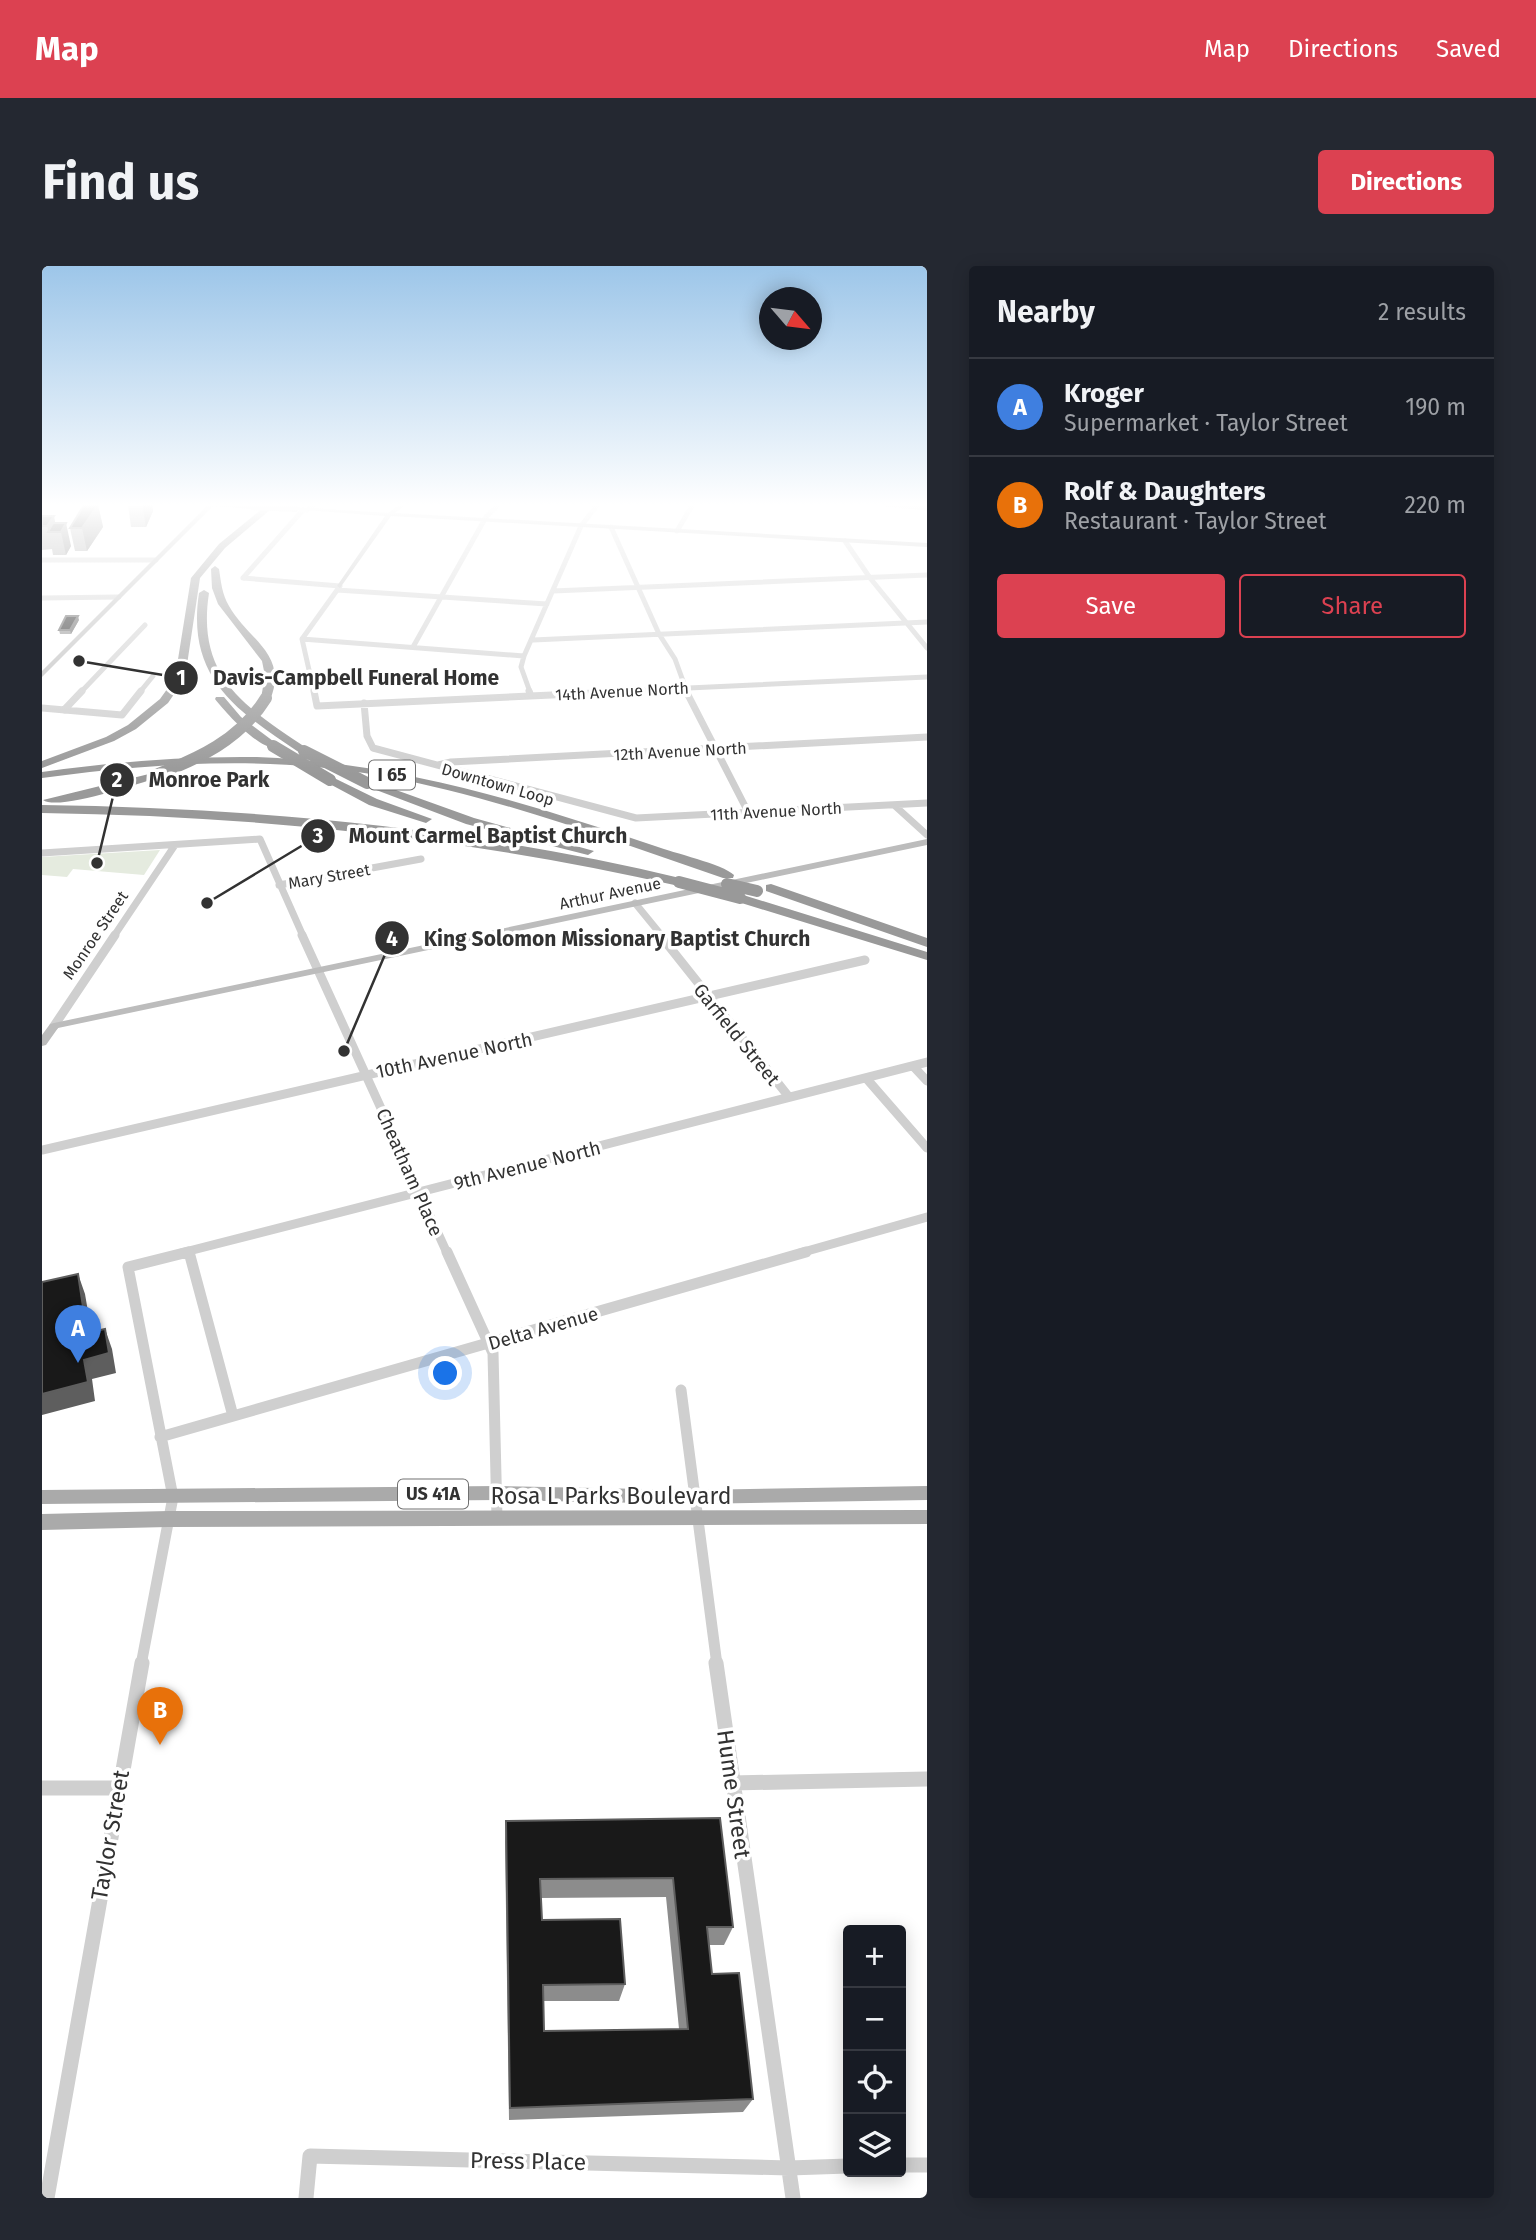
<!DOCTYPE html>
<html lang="en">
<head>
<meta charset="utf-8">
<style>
  :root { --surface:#171b24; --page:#242831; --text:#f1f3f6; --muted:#9ea1a6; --line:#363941; --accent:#dc4151 }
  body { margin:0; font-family:"Fira Sans",sans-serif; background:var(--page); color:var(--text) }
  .controls { position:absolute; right:21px; bottom:21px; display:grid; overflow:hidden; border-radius:7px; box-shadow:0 4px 18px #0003 }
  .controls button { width:63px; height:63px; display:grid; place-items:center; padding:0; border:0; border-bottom:2px solid var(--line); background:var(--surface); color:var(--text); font:35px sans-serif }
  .compass { position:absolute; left:717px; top:21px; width:63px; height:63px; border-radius:50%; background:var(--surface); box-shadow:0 4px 18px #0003; rotate:118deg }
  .you { position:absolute; left:404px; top:1108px; width:24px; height:24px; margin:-18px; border:5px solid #fff; border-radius:50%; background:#1a73e8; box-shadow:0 0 0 10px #1a73e833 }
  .badge { display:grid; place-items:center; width:46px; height:46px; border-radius:50%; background:var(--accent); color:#fff; font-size:23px; font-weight:700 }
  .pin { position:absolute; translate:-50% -58px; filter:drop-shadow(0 2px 4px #0008) }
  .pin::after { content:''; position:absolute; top:37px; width:24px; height:21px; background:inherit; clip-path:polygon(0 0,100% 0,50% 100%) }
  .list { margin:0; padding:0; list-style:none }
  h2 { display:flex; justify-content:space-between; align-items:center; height:91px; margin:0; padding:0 28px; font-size:30px }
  h2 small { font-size:23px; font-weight:400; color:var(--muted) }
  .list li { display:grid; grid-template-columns:46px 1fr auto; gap:21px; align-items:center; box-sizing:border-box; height:98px; padding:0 28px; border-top:2px solid var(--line) }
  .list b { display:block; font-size:26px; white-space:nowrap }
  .list p { margin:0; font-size:23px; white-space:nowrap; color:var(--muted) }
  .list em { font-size:23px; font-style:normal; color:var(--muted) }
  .actions { display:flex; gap:14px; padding:21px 28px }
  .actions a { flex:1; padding:16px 0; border:2px solid var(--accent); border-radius:7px; text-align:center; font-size:24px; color:var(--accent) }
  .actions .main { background:var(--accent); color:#fff }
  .icon { flex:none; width:38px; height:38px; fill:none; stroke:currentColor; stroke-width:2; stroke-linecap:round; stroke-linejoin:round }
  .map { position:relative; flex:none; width:885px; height:1932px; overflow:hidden; border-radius:7px }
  header { display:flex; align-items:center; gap:42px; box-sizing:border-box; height:98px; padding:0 35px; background:var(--accent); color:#fff }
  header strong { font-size:33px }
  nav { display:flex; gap:38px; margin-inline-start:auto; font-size:24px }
  .intro { display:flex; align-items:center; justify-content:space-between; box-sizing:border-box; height:168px; padding:0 42px }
  h1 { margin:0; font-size:49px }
  .button { padding:18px 32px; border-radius:7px; background:var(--accent); color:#fff; font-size:24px; font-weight:700 }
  main { display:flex; gap:42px; padding:0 42px }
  aside { flex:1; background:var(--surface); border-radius:7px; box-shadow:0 4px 18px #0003 }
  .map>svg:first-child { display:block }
  .green { fill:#e5ebdf }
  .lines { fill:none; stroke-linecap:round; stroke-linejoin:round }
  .street-far4 { stroke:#cfcfcf; stroke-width:5 }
  .street-far3 { stroke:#cfcfcf; stroke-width:7 }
  .street-far2 { stroke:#cfcfcf; stroke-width:9 }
  .street-far1 { stroke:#cfcfcf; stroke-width:11 }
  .street { stroke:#cfcfcf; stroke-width:15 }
  .secondary { fill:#bcbcbc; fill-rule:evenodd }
  .primary { fill:#aaa; fill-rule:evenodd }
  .highway { fill:#999; fill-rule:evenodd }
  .secondary-bridge { stroke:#bcbcbc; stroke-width:6 }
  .highway-bridge { stroke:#999; stroke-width:12 }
  .wall { fill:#8c8c8c; fill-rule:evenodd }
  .shaded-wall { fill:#5e5e5e }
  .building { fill:#191919; stroke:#5e5e5e; stroke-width:2; fill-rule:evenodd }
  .labels { text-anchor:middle; stroke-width:7; stroke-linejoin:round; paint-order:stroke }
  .far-street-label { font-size:16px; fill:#323232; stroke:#fff }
  .shield { fill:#fff; stroke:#707070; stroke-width:2 }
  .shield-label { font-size:18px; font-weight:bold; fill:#323232 }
  .street-label { font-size:19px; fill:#323232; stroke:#fff }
  .near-street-label { font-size:23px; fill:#323232; stroke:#fff }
  .leader { fill:none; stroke:#323232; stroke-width:2.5 }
  .callout-dot { fill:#323232; stroke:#fff; stroke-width:2.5 }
  .mark-label { font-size:21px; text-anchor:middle; font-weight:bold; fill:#fff }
  .callout-label { font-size:21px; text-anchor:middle; font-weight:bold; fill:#323232; stroke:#fff; stroke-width:7; stroke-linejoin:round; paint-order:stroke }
</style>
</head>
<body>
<header>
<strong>Map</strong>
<nav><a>Map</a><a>Directions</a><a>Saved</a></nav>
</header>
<div class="intro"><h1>Find us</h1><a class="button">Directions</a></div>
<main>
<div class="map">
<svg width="885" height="1932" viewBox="0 0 885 1932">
  <rect width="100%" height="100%" fill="#fff"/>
  <!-- green -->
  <path class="green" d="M118 584 102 609 31 603 25 611 0 609V591Z"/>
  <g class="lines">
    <!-- street-far4 -->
    <path class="street-far4" d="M842 238 885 242
      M265 244 274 238
      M569 261 617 368 633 393 645 426
      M635 265 651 238
      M803 275 828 312 885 382
      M0 294H114
      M201 312 298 320
      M201 312 261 244
      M295 324 505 338
      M511 325 885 309
      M0 332 77 331
      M260 373 482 390
      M491 374 885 356
      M371 381 444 251 457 238
      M39 426 103 359
      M98 426 111 410
      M272 426 260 373 298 320
      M488 426 479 401 482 390 539 260 556 238
      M560 426 885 411"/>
    <!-- street-far3 -->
    <path class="street-far3" d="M272 425 275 440 597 425
      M487 425 489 430
      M644 425 706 546
      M322 437 325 470 331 482 594 552 885 537
      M0 442 80 449 99 425
      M22 444 40 425
      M396 499 409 496 885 471
      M852 539 885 569
      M0 587 218 573 261 670
      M237 619 379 593
      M593 637 620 670
      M72 670 133 579"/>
    <!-- street-far2 -->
    <path class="street-far2" d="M260 669 405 987
      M618 669 747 831
      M12 760 73 669
      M871 800 885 815
      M824 812 885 882
      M0 884 823 694
      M139 987 885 796
      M758 987 885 951"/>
    <!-- street-far1 -->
    <path class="street-far1" d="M147 986 191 1150
      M405 986 451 1087 455 1252
      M639 1124 675 1399
      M118 1171 764 986
      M99 1399 131 1231 86 1001 146 986"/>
    <!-- street -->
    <path class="street" d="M674 1397 751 1932
      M690 1517 885 1513
      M0 1522H76
      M859 1899H885
      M5 1932 100 1397
      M264 1932 268 1890 747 1902 806 1900"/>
    <!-- secondary -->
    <path class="secondary" d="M160 238H185L214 241 211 243 171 240 0 411V405L165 240Z
      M358 238H364L353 247 885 277V281L349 250 298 322 295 320 343 250 250 243 253 241 346 247Z
      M885 573V579L16 762 4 779 0 780V769L8 758 12 757Z"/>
    <!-- primary -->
    <path class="primary" d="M456 1220 651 1224 885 1220V1234L651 1238 456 1234 0 1238V1224Z
      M885 1244V1258L126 1261 0 1264V1248L126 1245Z"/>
    <!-- highway -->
    <path class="highway" d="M226 238H235L183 282 158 312 143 412 126 437 94 463 72 475 0 502V495L64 471 86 459 118 433 133 412 149 312 177 278Z
      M173 300 177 303C179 316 180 328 187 340 206 374 247 388 228 434L219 432 223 410 220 395 176 338 170 322 169 303Z
      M162 324 167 327C154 411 203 441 266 483V487H258C195 445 144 412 157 327Z
      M174 431H182L199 451 235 478V482C217 484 184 447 173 433Z
      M215 491C357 497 479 535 613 580 631 587 681 598 692 609L691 612H681C569 574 457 531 340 510 227 489 112 497 0 512V506C72 496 143 490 215 491Z
      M111 507 115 508V512C94 518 16 545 1 534Z
      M288 510 335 533 390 553 384 557 327 539 284 516 282 514Z
      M321 515H329L432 552 552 585 546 589 424 558 321 519Z
      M0 539C216 542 431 562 642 613L643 616 637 620C425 572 217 550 0 547Z
      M729 618 885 672V681L724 625V619Z
      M698 628 885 686V694L693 635V629Z"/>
    <!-- secondary-bridge -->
    <path class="secondary-bridge" d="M211 241 253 243"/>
    <!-- highway-bridge -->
    <path class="highway-bridge" d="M231 480 288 514
      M262 485 325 517
      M111 510C156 493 198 474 224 432
      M637 616 698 632
      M685 618 715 625"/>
  </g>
  <!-- wall -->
  <path class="wall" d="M86 238H110L111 245 104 261H89Z
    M56 239 61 261 45 285H33L28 262Z
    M0 250 13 257 29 280 24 289H11L10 283 0 284Z
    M37 354 29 368H18L17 364Z
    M678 1552 691 1661 682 1679H667L670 1708 711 1833 701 1846 467 1854 463 1576 464 1555ZM624 1631 637 1763 502 1765 501 1735H577L583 1718 500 1654 499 1632Z"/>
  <!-- shaded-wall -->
  <path class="shaded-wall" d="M100 238H110L111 245 104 261Z
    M56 239 61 261 45 285 40 262Z
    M12 250 15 266H7L5 260Z
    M24 257 29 280 24 289 19 266Z
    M36 350 37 354 29 368 28 364Z
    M36 1008 43 1028 53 1087 45 1067Z
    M63 1063 70 1083 74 1107 50 1113 53 1135 0 1149V1128L42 1094Z"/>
  <!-- building -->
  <path class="building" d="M42 239H56L40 262H28Z
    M0 250H12L5 260H0Z
    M11 257H24L19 266H6Z
    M24 350H36L28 364H17Z
    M36 1008 45 1067 63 1063 67 1087 42 1094 46 1116 0 1128V1016Z
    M678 1552 691 1661H665L670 1708 697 1707 711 1833 468 1842 464 1555ZM631 1612 646 1763 502 1765 501 1719 583 1718 578 1653 500 1654 498 1613Z"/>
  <!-- sky -->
  <linearGradient id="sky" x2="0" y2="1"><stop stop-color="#9dc6e9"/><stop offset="0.47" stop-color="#fff"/><stop offset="1" stop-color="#fff" stop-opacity="0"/></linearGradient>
  <rect width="885" height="508" fill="url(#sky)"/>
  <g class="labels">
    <!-- far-street labels -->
    <g class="far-street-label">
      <text transform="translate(580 425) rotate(-3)" y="6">14th Avenue North</text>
      <text transform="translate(638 485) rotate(-3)" y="6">12th Avenue North</text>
      <text transform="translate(456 518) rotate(16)" y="6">Downtown Loop</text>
      <text transform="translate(734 545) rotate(-3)" y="6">11th Avenue North</text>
      <text transform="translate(287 610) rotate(-10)" y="6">Mary Street</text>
      <text transform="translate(568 627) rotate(-12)" y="6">Arthur Avenue</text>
      <text transform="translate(53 669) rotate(-56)" y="6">Monroe Street</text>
    </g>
    <!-- shield labels -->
    <g class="shield">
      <rect x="327" y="494.5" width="46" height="29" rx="5"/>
      <rect x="356" y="1213.5" width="70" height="29" rx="5"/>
    </g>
    <g class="shield-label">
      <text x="350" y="515">I 65</text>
      <text x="391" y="1234">US 41A</text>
    </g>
    <!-- street labels -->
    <g class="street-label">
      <text transform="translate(695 768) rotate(51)" y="7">Garfield Street</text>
      <text transform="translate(412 789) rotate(-12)" y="7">10th Avenue North</text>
      <text transform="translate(485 899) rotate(-14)" y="7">9th Avenue North</text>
      <text transform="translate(368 906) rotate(66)" y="7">Cheatham Place</text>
      <text transform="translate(501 1062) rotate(-16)" y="7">Delta Avenue</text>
    </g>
    <!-- near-street labels -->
    <g class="near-street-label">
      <text x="569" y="1238">Rosa L Parks Boulevard</text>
      <text transform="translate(692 1528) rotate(82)" y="8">Hume Street</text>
      <text transform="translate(68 1569) rotate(-80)" y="8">Taylor Street</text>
      <text transform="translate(486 1895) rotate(1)" y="8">Press Place</text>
    </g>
  </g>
  <!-- callouts -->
  <path class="leader" d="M37 395L139 412M55 597L75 514M165 637L276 570M302 785L350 672"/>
  <g class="callout-dot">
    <circle cx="37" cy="395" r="7"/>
    <circle cx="55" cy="597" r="7"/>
    <circle cx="165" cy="637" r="7"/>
    <circle cx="302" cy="785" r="7"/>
    <circle cx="139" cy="412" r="18"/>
    <circle cx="75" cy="514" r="18"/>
    <circle cx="276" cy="570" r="18"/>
    <circle cx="350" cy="672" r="18"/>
  </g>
  <g class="mark-label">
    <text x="139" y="419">1</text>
    <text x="75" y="521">2</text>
    <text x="276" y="577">3</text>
    <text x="350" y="680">4</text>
  </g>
  <g class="callout-label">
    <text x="314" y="419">Davis-Campbell Funeral Home</text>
    <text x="167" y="521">Monroe Park</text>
    <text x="446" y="577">Mount Carmel Baptist Church</text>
    <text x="575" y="680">King Solomon Missionary Baptist Church</text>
  </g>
</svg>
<div class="controls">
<button>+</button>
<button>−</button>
<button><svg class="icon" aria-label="locate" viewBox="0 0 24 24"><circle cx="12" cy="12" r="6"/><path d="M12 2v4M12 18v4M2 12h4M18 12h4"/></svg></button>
<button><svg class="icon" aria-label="layers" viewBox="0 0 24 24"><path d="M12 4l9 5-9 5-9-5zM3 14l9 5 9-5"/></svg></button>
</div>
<svg class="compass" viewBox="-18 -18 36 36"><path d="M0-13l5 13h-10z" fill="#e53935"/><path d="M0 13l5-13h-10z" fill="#9ea1a6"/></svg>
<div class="you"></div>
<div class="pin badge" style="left:36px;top:1097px;background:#3f7fe0">A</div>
<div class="pin badge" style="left:118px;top:1479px;background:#e8710a">B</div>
</div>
<aside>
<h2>Nearby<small>2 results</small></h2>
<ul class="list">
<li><span class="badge" style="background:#3f7fe0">A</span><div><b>Kroger</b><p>Supermarket · Taylor Street</p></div><em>190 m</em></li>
<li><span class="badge" style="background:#e8710a">B</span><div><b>Rolf &amp; Daughters</b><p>Restaurant · Taylor Street</p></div><em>220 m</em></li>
</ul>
<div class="actions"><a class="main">Save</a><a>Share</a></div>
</aside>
</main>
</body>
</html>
